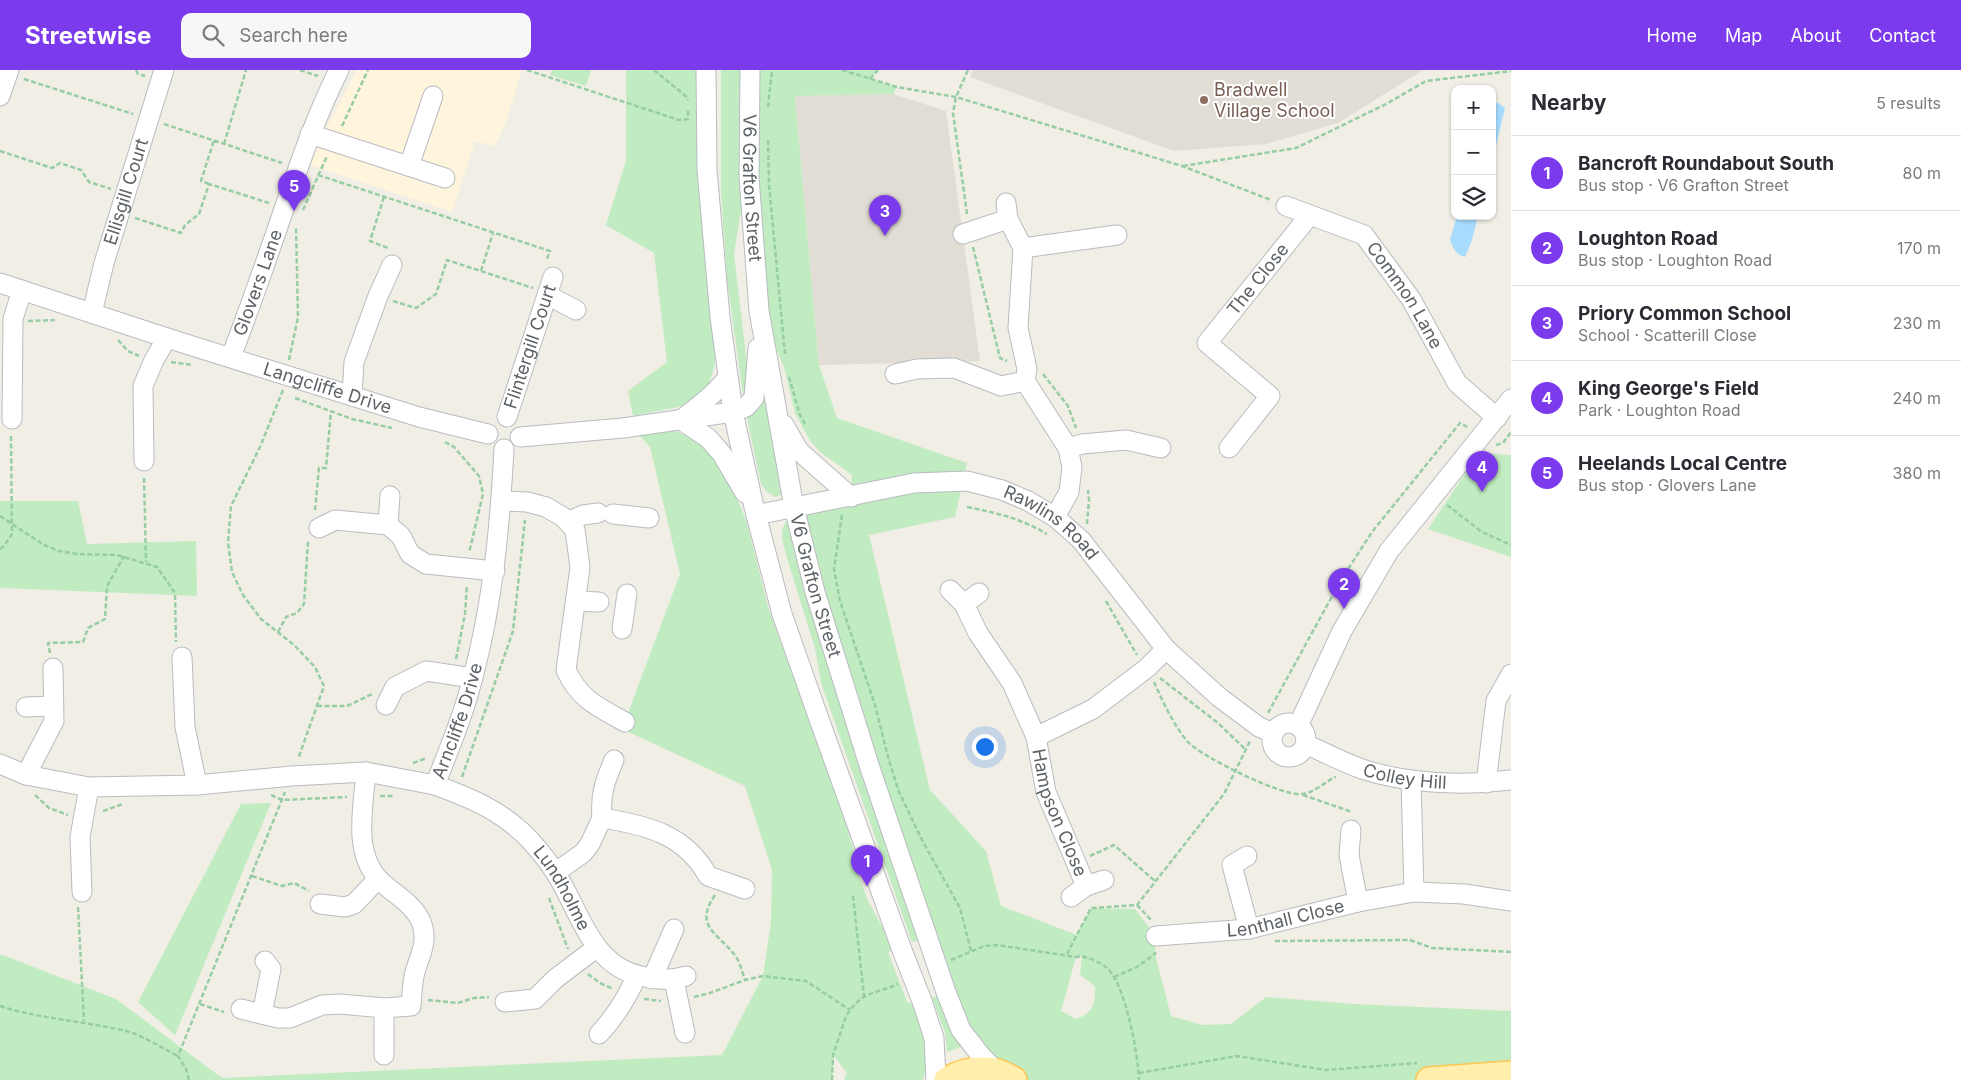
<!DOCTYPE html>
<html lang="en">
<head>
<meta charset="utf-8">
<style>
  :root { --surface:#fff; --page:#f7f7f7; --text:#2b2b33; --muted:#7c7c81; --line:#e1e1e2; --accent:#7c3aed }
  body { margin:0; font-family:Inter,sans-serif; background:var(--page); color:var(--text) }
  .controls { position:absolute; right:15px; top:15px; display:grid; overflow:hidden; border-radius:10px; box-shadow:0 1px 4px #0004 }
  .controls button { width:45px; height:45px; display:grid; place-items:center; padding:0; border:0; border-bottom:1px solid var(--line); background:var(--surface); color:var(--text); font:25px sans-serif }
  .you { position:absolute; left:984px; top:676px; width:18px; height:18px; margin:-12px; border:4px solid #fff; border-radius:50%; background:#1a73e8; box-shadow:0 0 0 8px #1a73e833 }
  .badge { display:grid; place-items:center; width:32px; height:32px; border-radius:50%; background:var(--accent); color:#fff; font-size:16px; font-weight:700 }
  .pin { position:absolute; translate:-50% -41px; filter:drop-shadow(0 1px 2px #0008) }
  .pin::after { content:''; position:absolute; top:26px; width:18px; height:15px; background:inherit; clip-path:polygon(0 0,100% 0,50% 100%) }
  .list { margin:0; padding:0; list-style:none }
  h2 { display:flex; justify-content:space-between; align-items:center; height:65px; margin:0; padding:0 20px; font-size:21px }
  h2 small { font-size:16px; font-weight:400; color:var(--muted) }
  .list li { display:grid; grid-template-columns:32px 1fr auto; gap:15px; align-items:center; box-sizing:border-box; height:75px; padding:0 20px; border-top:1px solid var(--line) }
  .list b { display:block; font-size:19px; white-space:nowrap }
  .list p { margin:0; font-size:16px; white-space:nowrap; color:var(--muted) }
  .list em { font-size:16px; font-style:normal; color:var(--muted) }
  .icon { flex:none; width:28px; height:28px; fill:none; stroke:currentColor; stroke-width:2; stroke-linecap:round; stroke-linejoin:round }
  .map { position:relative; flex:none; width:1511px; height:1010px; overflow:hidden }
  header { display:flex; align-items:center; gap:30px; box-sizing:border-box; height:70px; padding:0 25px; background:var(--accent); color:#fff }
  header strong { font-size:24px }
  nav { display:flex; gap:28px; margin-inline-start:auto; font-size:18px }
  .search { width:350px; height:45px; background:var(--page); display:flex; align-items:center; gap:12px; box-sizing:border-box; padding:0 18px; border-radius:10px; color:var(--muted); font-size:19px }
  main { display:flex }
  aside { flex:1; background:var(--surface) }
  .map>svg:first-child { display:block }
  .commercial { fill:#fff5dc }
  .education { fill:#e1ddd4 }
  .green { fill:#c1ebc0; fill-rule:evenodd }
  .water { fill:#a7dcff }
  .lines { fill:none; stroke-linecap:round; stroke-linejoin:round }
  .minor-casing { stroke:#b8bcc0; stroke-width:21 }
  .major-casing { stroke:#ffc650; stroke-width:28 }
  .path { stroke:#97cda4; stroke-width:2.5; stroke-dasharray:5 2.5; stroke-linecap:butt }
  .minor { stroke:#fff; stroke-width:19 }
  .major { stroke:#ffeeac; stroke-width:25 }
  .minor-bridge-casing { stroke:#b8bcc0; stroke-width:21; stroke-linecap:butt }
  .minor-bridge { stroke:#fff; stroke-width:19 }
  .education-dot { fill:#8d6e63; stroke:#fff; stroke-width:2 }
  .labels { text-anchor:middle; stroke-width:4; stroke-linejoin:round; paint-order:stroke }
  .education-label { font-size:18px; fill:#785e54; stroke:#fff; text-anchor:start }
  .street-label { font-size:18px; fill:#5d6267; stroke:#fff }
</style>
</head>
<body>
<header>
<strong>Streetwise</strong>
<div class="search"><svg class="icon" aria-label="search" viewBox="0 0 24 24"><circle cx="10" cy="10" r="6"/><path d="M15 15l6 6"/></svg>Search here</div>
<nav><a>Home</a><a>Map</a><a>About</a><a>Contact</a></nav>
</header>
<main>
<div class="map">
<svg width="1511" height="1010" viewBox="0 0 1511 1010">
  <rect width="100%" height="100%" fill="#f1eee5"/>
  <!-- commercial -->
  <path class="commercial" d="M357 0H522L506 52 495 76 475 71 452 142 307 94Z"/>
  <!-- education -->
  <path class="education" d="M973 0H1423L1338 53 1266 74 1174 81 970 7Z
    M893 24 946 41 980 291 819 295 795 26Z"/>
  <!-- green -->
  <path class="green" d="M552 0H591L586 16 550 5Z
    M626 0H704L715 295 708 316 688 335 633 346 628 321 667 292 654 183 606 155 626 91Z
    M721 0H740L743 128 734 184 749 311 744 331 727 209 721 122Z
    M757 0H878L870 9 897 17 893 24 795 26 819 295 837 348 967 393 955 447 869 465 930 720 986 781 1001 836 1077 865 1091 838 1135 839 1156 866 1155 884 1171 946 1202 955 1231 954 1266 927 1353 934 1511 941V1004L1445 1010H1016L961 960 794 437 851 427 852 405 820 382 809 369 795 343 784 297 759 241ZM880 409 930 413 852 426ZM1082 886 1080 905 1095 916C1096 932 1093 944 1076 949L1061 941 1076 887Z
    M765 326 783 424 775 427 765 420 761 414 747 348 762 335Z
    M675 361 696 370 718 391 730 411 747 453 768 537 845 750 855 786 859 806 867 829 895 880 888 882 907 932 914 935C922 960 931 984 923 1010H844L847 1003 834 986 832 1010H0V884L116 929 222 1008 722 985 763 906 771 852 772 800 745 716 622 659 680 504 650 377 639 365Z
    M1479 383 1511 385V487L1428 459Z
    M0 431H78L87 474 196 471 197 526 2 518 0 517Z
    M786 451 790 453 922 869 912 872 821 613 815 578 786 485 782 468V460Z
    M271 733 175 965 138 932 241 734Z
    M941 925 965 976 947 982 945 962 932 928Z"/>
  <!-- water -->
  <path class="water" d="M1492 33H1498L1505 38 1494 84 1496 94 1492 97Z
    M1457 146H1478L1472 170 1465 187C1456 185 1453 178 1450 170Z"/>
  <g class="lines">
    <defs>
      <g id="minor">
        <path d="M706 0 707 100 720 247 733 342 754 437 782 544 814 635 902 880"/>
        <path id="s1" d="M750 0 749 107 759 241 794 437 815 522 870 698 927 866"/>
        <path d="M0 26 9 0"/>
        <path d="M310 64 445 108"/>
        <path d="M409 96 433 26"/>
        <path d="M1006 133 1008 149 1023 178 1018 258 1027 299 1025 311 1068 378 1072 397 1069 422 1055 447"/>
        <path id="s2" d="M1286 136 1364 165 1411 229 1457 313 1497 348"/>
        <path d="M963 164 1008 149"/>
        <path d="M1023 178 1117 165"/>
        <path id="s3" d="M0 213 167 268 419 347 488 364"/>
        <path d="M547 225 576 240"/>
        <path id="s4" d="M92 243 104 193 164 0"/>
        <path id="s5" d="M231 287C250 237 268 186 285 136 301 89 317 44 339 0"/>
        <path d="M895 304 917 299 954 298 1001 316 1025 311"/>
        <path d="M352 326 354 292 378 226 392 195"/>
        <path id="s6" d="M507 347 553 207"/>
        <path d="M12 349 13 249 22 220"/>
        <path d="M682 349C699 336 715 324 728 307"/>
        <path d="M681 350 708 368 722 384 745 423"/>
        <path d="M784 355 799 381 851 427"/>
        <path d="M520 367 623 358 733 342 746 337 754 328 758 278"/>
        <path d="M1068 378 1082 374 1126 370 1161 378"/>
        <path id="s7" d="M1229 378 1270 326 1207 273 1309 146"/>
        <path d="M144 391 143 316 154 290 167 268"/>
        <path d="M502 431 527 432 546 437 563 447 575 460 580 497 566 600C579 629 598 637 625 652"/>
        <path d="M613 444 649 448"/>
        <path id="s8" d="M756 445 914 413 967 411 1002 420 1028 431 1055 447 1081 470 1166 579 1219 627 1259 657 1273 663"/>
        <path d="M568 452 583 445 598 443"/>
        <path d="M388 455 390 426"/>
        <path d="M319 458 335 450 388 455 401 466 410 484 426 494 495 501"/>
        <path id="s9" d="M950 520 964 534 978 563 1012 613 1036 667 1046 722 1086 816 1104 810"/>
        <path d="M576 531 599 532"/>
        <path d="M964 534 979 523"/>
        <path d="M622 559 627 524"/>
        <path d="M182 587 185 657 197 715"/>
        <path d="M386 635 395 617 426 601 473 608"/>
        <path d="M26 637 53 636"/>
        <circle cx="1289" cy="670" r="17"/>
        <path d="M1298 656 1342 561 1389 481 1511 329"/>
        <path d="M1036 667 1093 639 1147 598 1166 579"/>
        <path id="s10" d="M1305 674C1324 682 1342 692 1362 699 1407 714 1464 716 1511 710"/>
        <path id="s11" d="M0 694 26 705 89 717 197 715 292 706 366 702 435 715C449 679 464 644 473 607 493 532 500 456 504 379"/>
        <path d="M26 705 54 651 53 598"/>
        <path d="M1411 710 1414 822"/>
        <path d="M1486 713 1496 631 1511 604"/>
        <path id="s12" d="M435 715C471 728 502 741 529 769 538 779 548 791 555 802 580 840 590 895 641 906 657 910 671 911 686 906"/>
        <path d="M602 748C600 724 605 711 614 690"/>
        <path d="M1351 760 1349 785 1358 832"/>
        <path d="M1247 786 1232 795 1249 859"/>
        <path d="M556 802 583 783 590 774 602 748C646 755 685 764 708 806L745 819"/>
        <path d="M82 822 80 767 89 717"/>
        <path d="M1071 827 1086 816"/>
        <path d="M320 834 345 837 354 834 377 810"/>
        <path id="s13" d="M1156 866 1249 859 1358 832 1414 822 1464 824 1511 831"/>
        <path d="M652 909 674 859"/>
        <path d="M674 910 685 963"/>
        <path d="M946 922 961 960 982 987 996 1001"/>
        <path d="M922 931 934 968 936 1010"/>
        <path d="M505 932 535 929 555 909 596 878"/>
        <path d="M241 939 278 948H290L322 935 340 934 384 938 411 936C412 925 412 913 415 902 420 885 428 872 422 854 416 837 399 827 386 816 351 789 363 740 366 702"/>
        <path d="M262 944 271 899 265 891"/>
        <path d="M599 964C616 946 627 928 637 905"/>
        <path d="M384 985V938"/>
      </g>
      <path id="major" d="M947 1010C969 997 993 996 1014 1010
        M1429 1010 1511 1004"/>
    </defs>
    <!-- minor casing -->
    <use href="#minor" class="minor-casing"/>
    <!-- major casing -->
    <use href="#major" class="major-casing"/>
    <!-- path -->
    <path class="path" d="M136 0 138 4 145 6
      M300 0 318 6
      M527 0 679 50 688 49V40
      M654 0 688 28V30
      M842 0 897 17 956 27 1182 96 1271 130
      M24 9 133 44
      M870 9 878 0
      M768 37 772 0
      M164 54 282 93
      M342 56 368 0
      M768 70 769 115 785 284
      M224 74 246 0
      M0 81 52 98 60 93 81 100 89 112 111 119
      M1183 96 1296 78 1386 34 1426 11 1511 1
      M318 105 550 181 546 191
      M209 114 201 111 214 70
      M384 127 370 171 388 178
      M303 140 327 86
      M967 144 953 43 956 27 968 0
      M135 148 181 163 185 155 199 144 209 114 269 133
      M973 177 1000 288 1007 291
      M481 201 493 163
      M393 231 416 238 436 224 447 190 533 218
      M28 251 55 250
      M118 270 128 281 139 286
      M289 290 298 247 296 157
      M171 292 193 295
      M1043 304 1068 336 1076 358
      M789 307 800 345 806 356
      M283 320 260 377 231 436 228 472 232 502 243 525 261 549 294 575 315 597 324 616 298 689
      M295 328 352 349 392 358
      M445 372 454 377 479 406 483 424 469 483
      M1496 375 1503 373 1511 362
      M144 408 146 492
      M1447 435 1482 462 1511 475
      M967 437C997 443 1020 448 1047 464
      M315 440 319 398H326L331 341
      M842 445 834 499 840 531 875 635 888 687 899 722 923 772 960 838 971 881
      M0 446 44 475 59 481 77 484 117 485 157 497 175 523 176 572
      M1087 454 1089 430 1088 420
      M0 479 4 476 12 464 11 365
      M1106 531 1137 585
      M278 562 286 547 297 543 304 534 308 471
      M50 583 48 573 83 572 88 558 105 549 107 516 124 486
      M456 589 465 544 467 515
      M1160 608 1218 653 1245 679
      M1154 612C1163 632 1174 656 1188 672 1202 687 1283 727 1302 724 1315 723 1325 711 1336 707
      M317 636H347L372 624
      M1268 643 1341 510 1372 462 1460 353 1467 357
      M413 693 427 688
      M462 707 513 561 525 450
      M35 725 49 738 68 745
      M271 725 282 730 347 727
      M1303 725 1352 742
      M380 726H394
      M103 741 123 734
      M1090 786 1114 775 1156 812
      M252 806 282 816 294 813 309 821
      M715 825C694 856 716 862 734 884 740 891 742 902 745 910
      M853 826 864 926
      M549 828 568 879
      M1137 835 1151 850
      M78 837 84 951
      M1275 871 1410 870 1432 878 1511 882
      M1067 884 1091 838 1137 835 1224 724 1250 671
      M951 890 984 876 997 875 1076 887C1085 885 1101 892 1108 899 1126 917 1138 984 1139 1010
      M588 904 600 913 613 919
      M1114 907 1137 897 1155 884V882
      M694 927 710 923 745 910 763 906 806 911 850 940
      M644 929 661 931
      M428 930 458 933 474 928 489 927
      M200 934 224 942
      M0 936C40 949 84 951 126 961 144 966 162 978 178 986
      M1139 1003 1237 986 1326 1000 1417 993
      M189 1010 186 999 178 986 285 722
      M832 1010 833 985 846 946C863 920 873 925 898 914"/>
    <!-- minor -->
    <use href="#minor" class="minor"/>
    <!-- major -->
    <use href="#major" class="major"/>
    <defs>
      <path id="minor-bridge" d="M927 866 946 922
        M902 880 922 931"/>
    </defs>
    <!-- minor-bridge casing -->
    <use href="#minor-bridge" class="minor-bridge-casing"/>
    <!-- minor-bridge -->
    <use href="#minor-bridge" class="minor-bridge"/>
  </g>
  <!-- markers -->
  <circle class="education-dot" cx="1204" cy="30" r="5"/>
  <g class="labels">
    <!-- education labels -->
    <g class="education-label">
      <text x="1214" y="26">Bradwell<tspan x="1214" dy="21">Village School</tspan></text>
    </g>
    <!-- street labels -->
    <g class="street-label">
      <text dy="6" stroke="none"><textPath href="#s1" startOffset="118">V6 Grafton Street</textPath></text>
      <text dy="6" stroke="none"><textPath href="#s4" startOffset="126">Ellisgill Court</textPath></text>
      <text dy="6" stroke="none"><textPath href="#s7" startOffset="230">The Close</textPath></text>
      <text dy="6" stroke="none"><textPath href="#s5" startOffset="79">Glovers Lane</textPath></text>
      <text dy="6" stroke="none"><textPath href="#s2" startOffset="156">Common Lane</textPath></text>
      <text dy="6" stroke="none"><textPath href="#s6" startOffset="74">Flintergill Court</textPath></text>
      <text dy="6" stroke="none"><textPath href="#s3" startOffset="344">Langcliffe Drive</textPath></text>
      <text dy="6" stroke="none"><textPath href="#s8" startOffset="310">Rawlins Road</textPath></text>
      <text dy="6" stroke="none"><textPath href="#s1" startOffset="522">V6 Grafton Street</textPath></text>
      <text dy="6" stroke="none"><textPath href="#s11" startOffset="508">Arncliffe Drive</textPath></text>
      <text dy="6" stroke="none"><textPath href="#s10" startOffset="106">Colley Hill</textPath></text>
      <text dy="6" stroke="none"><textPath href="#s9" startOffset="251">Hampson Close</textPath></text>
      <text dy="6" stroke="none"><textPath href="#s12" startOffset="169">Lundholme</textPath></text>
      <text dy="6" stroke="none"><textPath href="#s13" startOffset="131">Lenthall Close</textPath></text>
    </g>
  </g>
</svg>
<div class="controls">
<button>+</button>
<button>−</button>
<button><svg class="icon" aria-label="layers" viewBox="0 0 24 24"><path d="M12 4l9 5-9 5-9-5zM3 14l9 5 9-5"/></svg></button>
</div>
<div class="you"></div>
<div class="pin badge" style="left:867px;top:816px">1</div>
<div class="pin badge" style="left:1344px;top:539px">2</div>
<div class="pin badge" style="left:885px;top:166px">3</div>
<div class="pin badge" style="left:1482px;top:422px">4</div>
<div class="pin badge" style="left:294px;top:141px">5</div>
</div>
<aside>
<h2>Nearby<small>5 results</small></h2>
<ul class="list">
<li><span class="badge">1</span><div><b>Bancroft Roundabout South</b><p>Bus stop · V6 Grafton Street</p></div><em>80 m</em></li>
<li><span class="badge">2</span><div><b>Loughton Road</b><p>Bus stop · Loughton Road</p></div><em>170 m</em></li>
<li><span class="badge">3</span><div><b>Priory Common School</b><p>School · Scatterill Close</p></div><em>230 m</em></li>
<li><span class="badge">4</span><div><b>King George's Field</b><p>Park · Loughton Road</p></div><em>240 m</em></li>
<li><span class="badge">5</span><div><b>Heelands Local Centre</b><p>Bus stop · Glovers Lane</p></div><em>380 m</em></li>
</ul>
</aside>
</main>
</body>
</html>
